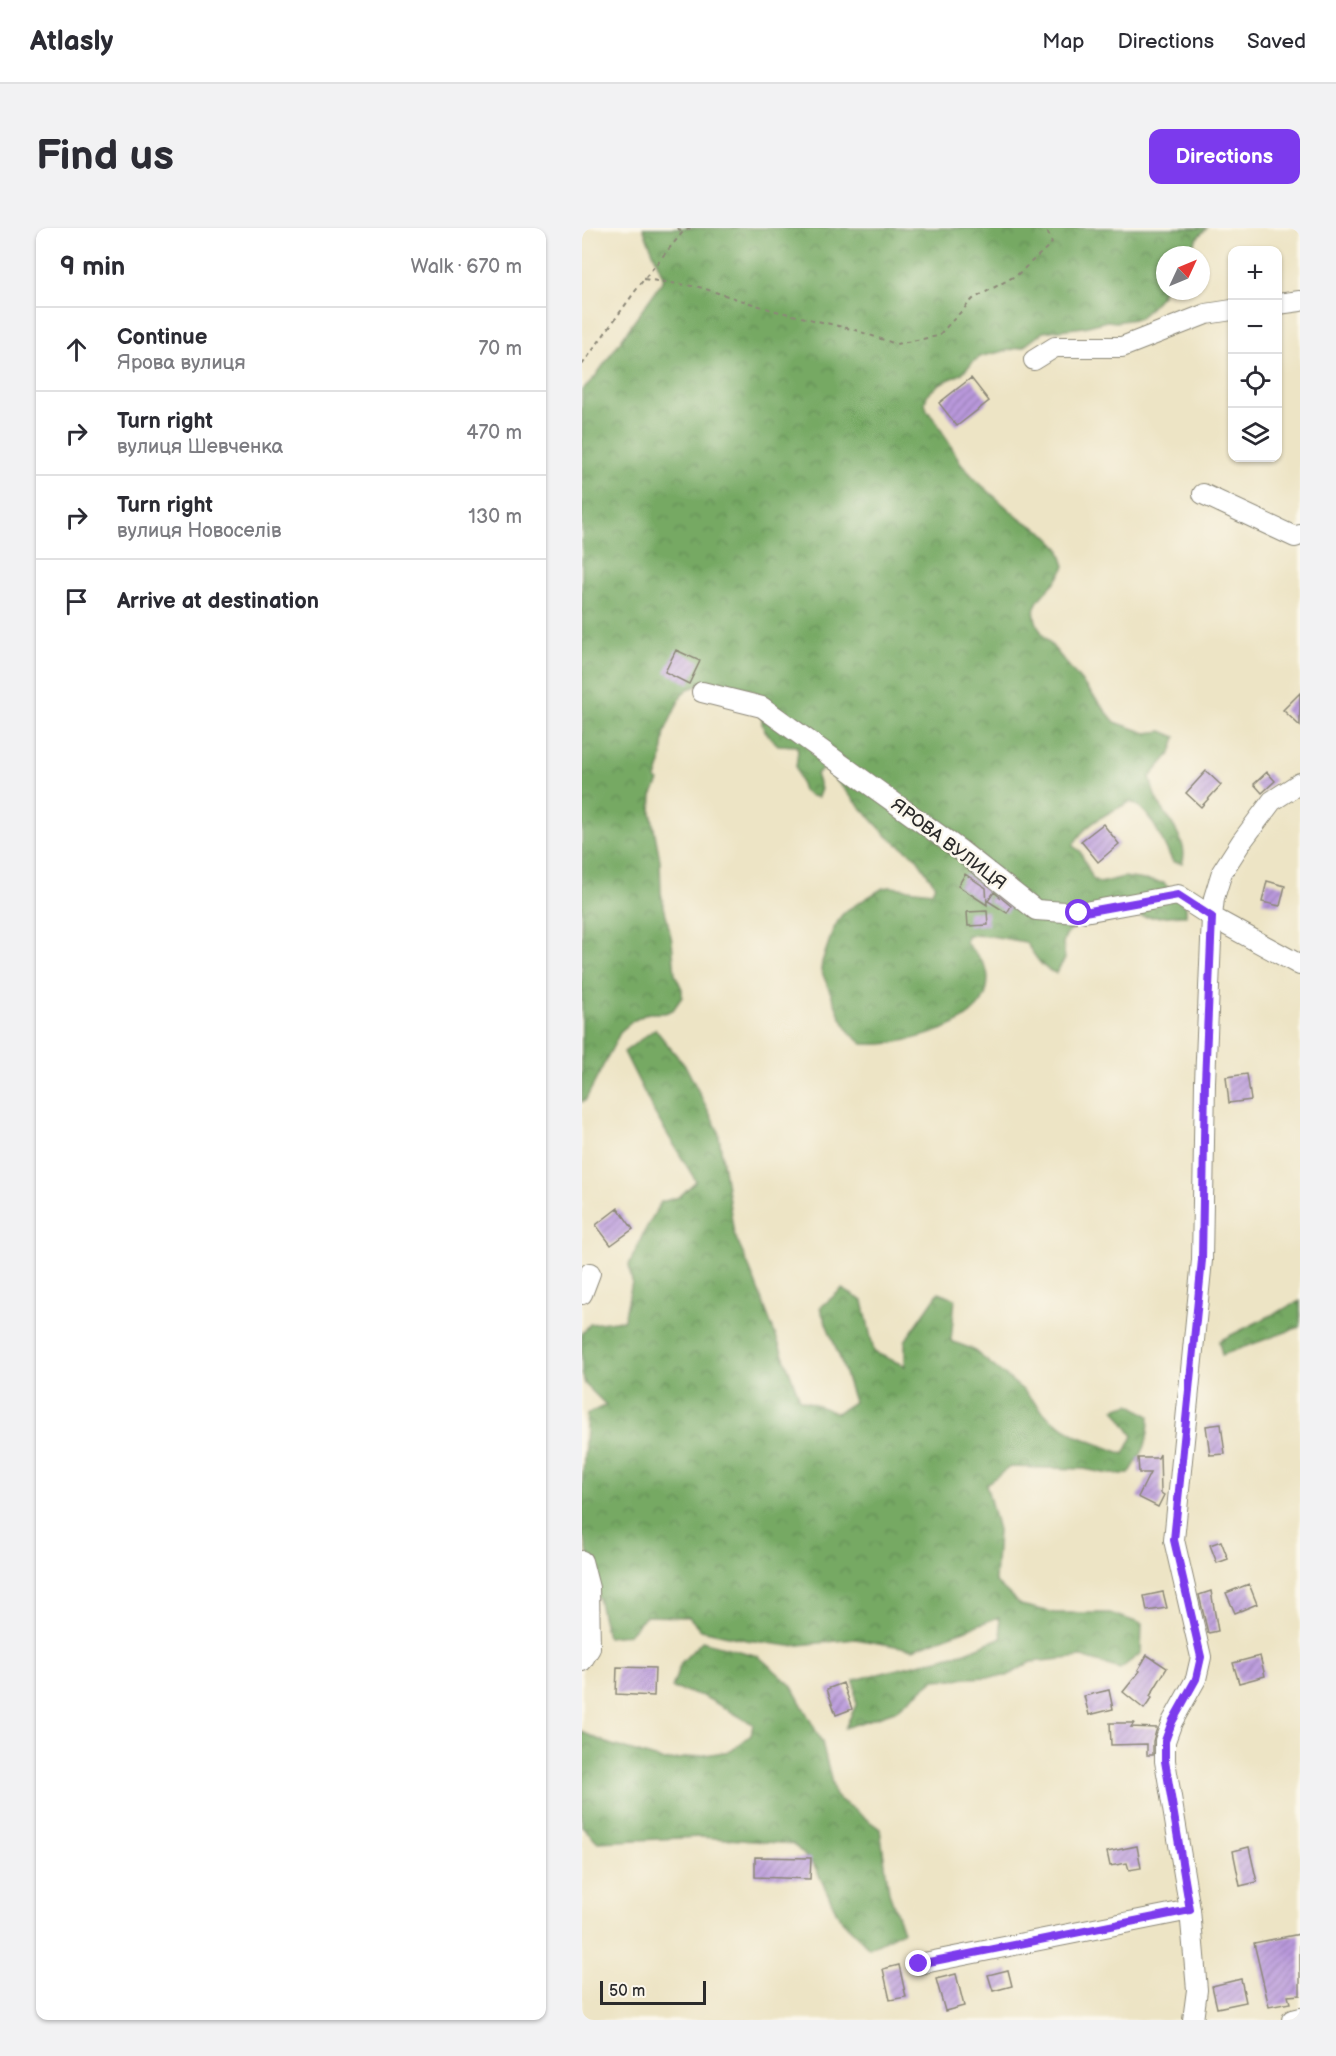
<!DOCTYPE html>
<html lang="en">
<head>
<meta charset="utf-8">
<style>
  :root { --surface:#fff; --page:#f2f2f3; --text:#2b2b33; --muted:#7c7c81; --line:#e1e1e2; --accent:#7c3aed }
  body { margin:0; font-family:"Balsamiq Sans",sans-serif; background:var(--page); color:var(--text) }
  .controls { position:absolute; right:18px; top:18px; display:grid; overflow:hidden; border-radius:12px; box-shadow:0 2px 4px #0004 }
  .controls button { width:54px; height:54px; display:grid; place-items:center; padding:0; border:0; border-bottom:2px solid var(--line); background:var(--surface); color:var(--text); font:30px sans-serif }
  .compass { position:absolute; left:574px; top:18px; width:54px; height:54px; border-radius:50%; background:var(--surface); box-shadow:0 2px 4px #0004; rotate:46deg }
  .scale { position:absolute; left:18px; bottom:15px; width:106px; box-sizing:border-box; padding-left:6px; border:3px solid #2b2b2b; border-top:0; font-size:16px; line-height:21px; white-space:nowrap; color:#2b2b2b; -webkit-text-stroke:4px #fbf7ec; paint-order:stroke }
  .stop { position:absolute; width:18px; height:18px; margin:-14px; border:4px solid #7c3aed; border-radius:50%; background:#fff }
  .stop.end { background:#7c3aed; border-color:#fff; box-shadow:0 2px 6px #0008 }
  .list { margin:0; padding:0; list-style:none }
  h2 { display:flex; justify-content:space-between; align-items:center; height:78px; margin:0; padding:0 24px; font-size:26px }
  h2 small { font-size:20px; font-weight:400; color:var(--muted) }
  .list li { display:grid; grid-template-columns:39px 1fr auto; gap:18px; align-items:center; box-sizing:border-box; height:84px; padding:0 24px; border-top:2px solid var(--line) }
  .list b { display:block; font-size:22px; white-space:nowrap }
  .list p { margin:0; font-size:20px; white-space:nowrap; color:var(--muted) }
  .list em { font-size:20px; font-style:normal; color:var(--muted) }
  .icon { flex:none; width:33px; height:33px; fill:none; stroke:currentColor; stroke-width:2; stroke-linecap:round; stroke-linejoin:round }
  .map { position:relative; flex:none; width:718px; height:1792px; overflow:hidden; border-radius:12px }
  header { display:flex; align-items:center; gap:36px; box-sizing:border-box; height:84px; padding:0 30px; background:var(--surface); border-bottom:2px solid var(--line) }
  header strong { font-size:28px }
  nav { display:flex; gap:33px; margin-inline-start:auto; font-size:21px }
  .intro { display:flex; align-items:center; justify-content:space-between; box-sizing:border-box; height:144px; padding:0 36px }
  h1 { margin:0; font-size:42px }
  .button { padding:15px 27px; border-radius:12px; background:var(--accent); color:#fff; font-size:21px; font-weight:700 }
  main { display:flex; gap:36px; padding:0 36px }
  aside { flex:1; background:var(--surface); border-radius:12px; box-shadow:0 2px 4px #0004 }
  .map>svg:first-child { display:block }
  .forest { fill:url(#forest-crowns); stroke:#506a48; stroke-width:1.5 }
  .building { fill:url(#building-hatch) }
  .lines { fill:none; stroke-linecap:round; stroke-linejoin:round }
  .minor-casing { stroke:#8c8878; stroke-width:22 }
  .path { stroke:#8c8878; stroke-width:2; stroke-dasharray:4.5 4.5; stroke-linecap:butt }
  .minor { stroke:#fff; stroke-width:20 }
  .route { stroke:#7c3aed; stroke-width:8 }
  .labels { text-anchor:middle; stroke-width:5; stroke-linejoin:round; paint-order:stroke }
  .street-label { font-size:18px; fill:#2b2b2b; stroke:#fbf7ec }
</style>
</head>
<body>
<header>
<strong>Atlasly</strong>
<nav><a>Map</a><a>Directions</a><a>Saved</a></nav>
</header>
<div class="intro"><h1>Find us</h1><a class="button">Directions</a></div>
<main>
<aside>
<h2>9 min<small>Walk · 670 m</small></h2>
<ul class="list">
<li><svg class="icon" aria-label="ahead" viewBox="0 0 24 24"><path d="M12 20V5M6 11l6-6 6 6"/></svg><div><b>Continue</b><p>Ярова вулиця</p></div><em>70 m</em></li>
<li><svg class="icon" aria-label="right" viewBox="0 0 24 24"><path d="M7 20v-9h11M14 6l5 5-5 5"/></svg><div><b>Turn right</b><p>вулиця Шевченка</p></div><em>470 m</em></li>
<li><svg class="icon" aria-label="right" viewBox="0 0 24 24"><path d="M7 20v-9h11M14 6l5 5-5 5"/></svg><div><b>Turn right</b><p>вулиця Новоселів</p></div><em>130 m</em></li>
<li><svg class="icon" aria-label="arrive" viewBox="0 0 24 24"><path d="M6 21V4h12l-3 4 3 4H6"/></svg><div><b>Arrive at destination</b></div></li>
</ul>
</aside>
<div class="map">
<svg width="718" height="1792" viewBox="0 0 718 1792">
  <defs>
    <pattern id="forest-crowns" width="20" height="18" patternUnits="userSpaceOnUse" patternTransform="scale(1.5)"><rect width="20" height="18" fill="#76a964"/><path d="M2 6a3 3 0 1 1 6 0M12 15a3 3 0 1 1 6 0" fill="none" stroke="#618a53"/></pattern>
    <pattern id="building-hatch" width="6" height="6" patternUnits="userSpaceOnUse" patternTransform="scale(1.5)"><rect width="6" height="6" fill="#b999dc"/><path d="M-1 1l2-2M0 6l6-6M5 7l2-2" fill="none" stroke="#977db3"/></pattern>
  </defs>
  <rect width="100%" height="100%" fill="#fbf7ec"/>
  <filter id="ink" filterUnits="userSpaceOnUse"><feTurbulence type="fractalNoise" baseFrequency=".0167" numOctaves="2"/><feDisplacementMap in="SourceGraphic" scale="12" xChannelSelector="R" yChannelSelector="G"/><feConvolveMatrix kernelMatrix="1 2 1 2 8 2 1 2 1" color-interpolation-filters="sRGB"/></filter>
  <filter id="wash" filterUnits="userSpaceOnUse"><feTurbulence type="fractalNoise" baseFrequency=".008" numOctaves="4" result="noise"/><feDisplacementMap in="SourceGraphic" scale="24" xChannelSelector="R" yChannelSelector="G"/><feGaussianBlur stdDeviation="1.35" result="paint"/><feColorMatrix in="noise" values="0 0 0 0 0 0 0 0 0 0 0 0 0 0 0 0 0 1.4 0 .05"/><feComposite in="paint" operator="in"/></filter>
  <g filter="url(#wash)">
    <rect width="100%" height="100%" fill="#ede4c5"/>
    <!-- forest -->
    <path class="forest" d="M61 0H625L616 9 606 27H583V60L578 67H580L558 90 534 94 525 93 502 99 461 104 441 119 400 128 393 132 379 146 357 156 345 167 343 175 345 182 355 195 380 237 396 254 438 291 460 303 477 320 483 338C480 343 477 350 473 354 454 374 444 380 461 407L533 494 564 505 580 503 594 509 589 525 568 549C570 557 571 565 575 572 584 588 609 617 600 635L591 634C582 617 568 579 548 574 528 584 501 596 491 618L498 623 511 651 518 655 542 649 582 655 604 679V687C590 687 568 691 556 688L498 698 491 701 484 707 481 715 483 731 474 745C458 741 453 726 443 714L409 708 385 707 384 715C391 723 400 731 404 741 407 747 406 753 405 760 400 800 314 819 281 816L268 805 259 790 239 742 240 734 251 702 259 688 265 682 301 660 309 659 350 664 353 657 334 629 306 609 248 546 241 541 234 546 239 561 236 569 228 568 221 563 214 539 216 522 214 518 196 517C191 512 184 506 181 499 176 488 188 474 174 465 160 455 141 462 129 453L106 461 100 466 83 503 79 535 74 551 77 553 70 568 69 584 78 632 79 665 90 713 93 746 100 761V769L91 782 83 785H66L51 793 39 803 3 873 0 874V162L13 149 82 51Z
      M73 801 104 839 136 902 152 1006 168 1041 218 1171 255 1185 272 1174 259 1133 238 1080 260 1061 281 1073 292 1124 323 1138V1113L357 1064 373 1071 369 1113 390 1121 441 1162 467 1190 495 1208 542 1226 551 1208 532 1181 548 1176 567 1188C567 1215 562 1223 547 1246H527L502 1241 428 1239 404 1256 416 1302 413 1353 439 1377 473 1385H528L560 1396 559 1425 538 1441 500 1429 449 1434 425 1448 352 1452 313 1483 263 1500 274 1477 272 1452 384 1424 420 1409 417 1389 331 1421 273 1411 208 1418 164 1412 119 1402 107 1389 64 1388 46 1407 25 1409 3 1313 0 1306V1261L5 1186 24 1177 3 1156 0 1144V1106L8 1096 42 1092 50 1054 47 1037 62 1004 79 974 97 969 114 953 73 886 42 824Z
      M718 1073V1099L640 1127 637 1113Z
      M120 1413 176 1428 209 1457 240 1514 253 1568 298 1601 307 1664 321 1703 287 1720 257 1689 232 1637 211 1616 118 1609 16 1614 0 1598V1504L27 1516 83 1533 149 1523 169 1507 171 1496 121 1468 90 1460 99 1435Z"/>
    <g id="blocks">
      <!-- building -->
      <path class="building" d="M389 150 407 173 375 198 357 175Z
        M94 422 118 433 107 456 83 444Z
        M718 465V498L701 482Z
        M624 543 639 557 619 579 604 565Z
        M685 544 693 553 680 565 672 556Z
        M521 596 537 616 516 634 499 613Z
        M383 646 404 660 405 677 376 658Z
        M685 653 703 658 698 678 680 674Z
        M412 664 429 678 425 685 406 673Z
        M405 683 406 697 386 698 385 684Z
        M665 846 669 872 647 875 644 849Z
        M36 980 51 1001 29 1017 14 997Z
        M639 1196 643 1226 628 1227 624 1198Z
        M578 1226 579 1265 582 1267 576 1279 556 1269 568 1245H557L556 1230H576Z
        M639 1313 646 1331 635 1335 628 1317Z
        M667 1356 675 1376 653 1385 644 1365Z
        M629 1363 636 1403 626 1405 617 1367Z
        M581 1364 585 1380 565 1383 562 1368Z
        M565 1427 585 1440 568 1468 570 1470 562 1481 541 1464 558 1443 556 1442Z
        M678 1428 683 1448 657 1455 651 1435Z
        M35 1439 73 1440 72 1468 34 1466Z
        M261 1455 270 1481 254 1487 245 1461Z
        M527 1462 531 1481 507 1487 502 1468Z
        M528 1495H552L549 1499 575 1500 571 1513V1527H565V1516L529 1517Z
        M555 1618 559 1640 547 1642 545 1635 528 1638 525 1624Z
        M667 1619 675 1654 658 1658 651 1623Z
        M173 1629 229 1630 228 1651 173 1649Z
        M718 1706V1767L706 1768 708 1775 687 1779 672 1715Z
        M317 1737 324 1769 308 1772 301 1741Z
        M426 1742 430 1758 411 1763 406 1747Z
        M374 1746 382 1778 363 1783 354 1751Z
        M659 1751 664 1774 635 1780 630 1758Z"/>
    </g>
  </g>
  <g filter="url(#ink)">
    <use href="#blocks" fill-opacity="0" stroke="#8c8878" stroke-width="1.5"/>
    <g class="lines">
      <defs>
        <path id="minor" d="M696 76 718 73
          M452 132 473 119H540L624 86 650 82
          M621 266 713 309 718 307
          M120 464 180 479 378 622 454 682 497 685 596 667 630 689 718 737
          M0 1066 8 1045
          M0 1333 7 1360 8 1420 0 1433
          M337 1736 608 1682
          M611 1792 615 1762 608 1682 583 1533V1513L590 1494 614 1451 619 1429 592 1312 620 1032 623 854 630 689 632 670 640 644 660 613 690 573 718 555
          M710 1792 718 1790"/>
      </defs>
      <!-- minor casing -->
      <use href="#minor" class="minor-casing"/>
      <!-- path -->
      <path class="path" d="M96 0 100 5
        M62 51 117 59 190 82 273 102 314 116 356 108 391 71 435 47 470 15 464 0
        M0 137 62 51 100 5 109 0"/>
      <!-- minor -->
      <use href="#minor" class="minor"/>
    </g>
  </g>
  <g class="lines" filter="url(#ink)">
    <!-- route -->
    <path class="route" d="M337 1736 608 1682 583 1533V1513L590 1494 614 1451 619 1429 592 1312 620 1032 623 854 630 689 596 667 497 685"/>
  </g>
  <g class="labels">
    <!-- street labels -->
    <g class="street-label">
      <text transform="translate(367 616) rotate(37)" y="6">ЯРОВА ВУЛИЦЯ</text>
    </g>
  </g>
</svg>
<div class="controls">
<button>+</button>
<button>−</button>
<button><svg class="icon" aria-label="locate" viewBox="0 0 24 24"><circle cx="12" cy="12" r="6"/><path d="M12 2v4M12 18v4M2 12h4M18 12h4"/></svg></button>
<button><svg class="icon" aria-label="layers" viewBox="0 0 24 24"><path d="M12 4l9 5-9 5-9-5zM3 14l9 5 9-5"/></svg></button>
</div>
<svg class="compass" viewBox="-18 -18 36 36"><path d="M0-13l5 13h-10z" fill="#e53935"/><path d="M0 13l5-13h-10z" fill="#7c7c81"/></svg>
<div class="scale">50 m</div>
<div class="stop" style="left:497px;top:685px"></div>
<div class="stop end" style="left:337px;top:1736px"></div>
</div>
</main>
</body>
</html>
